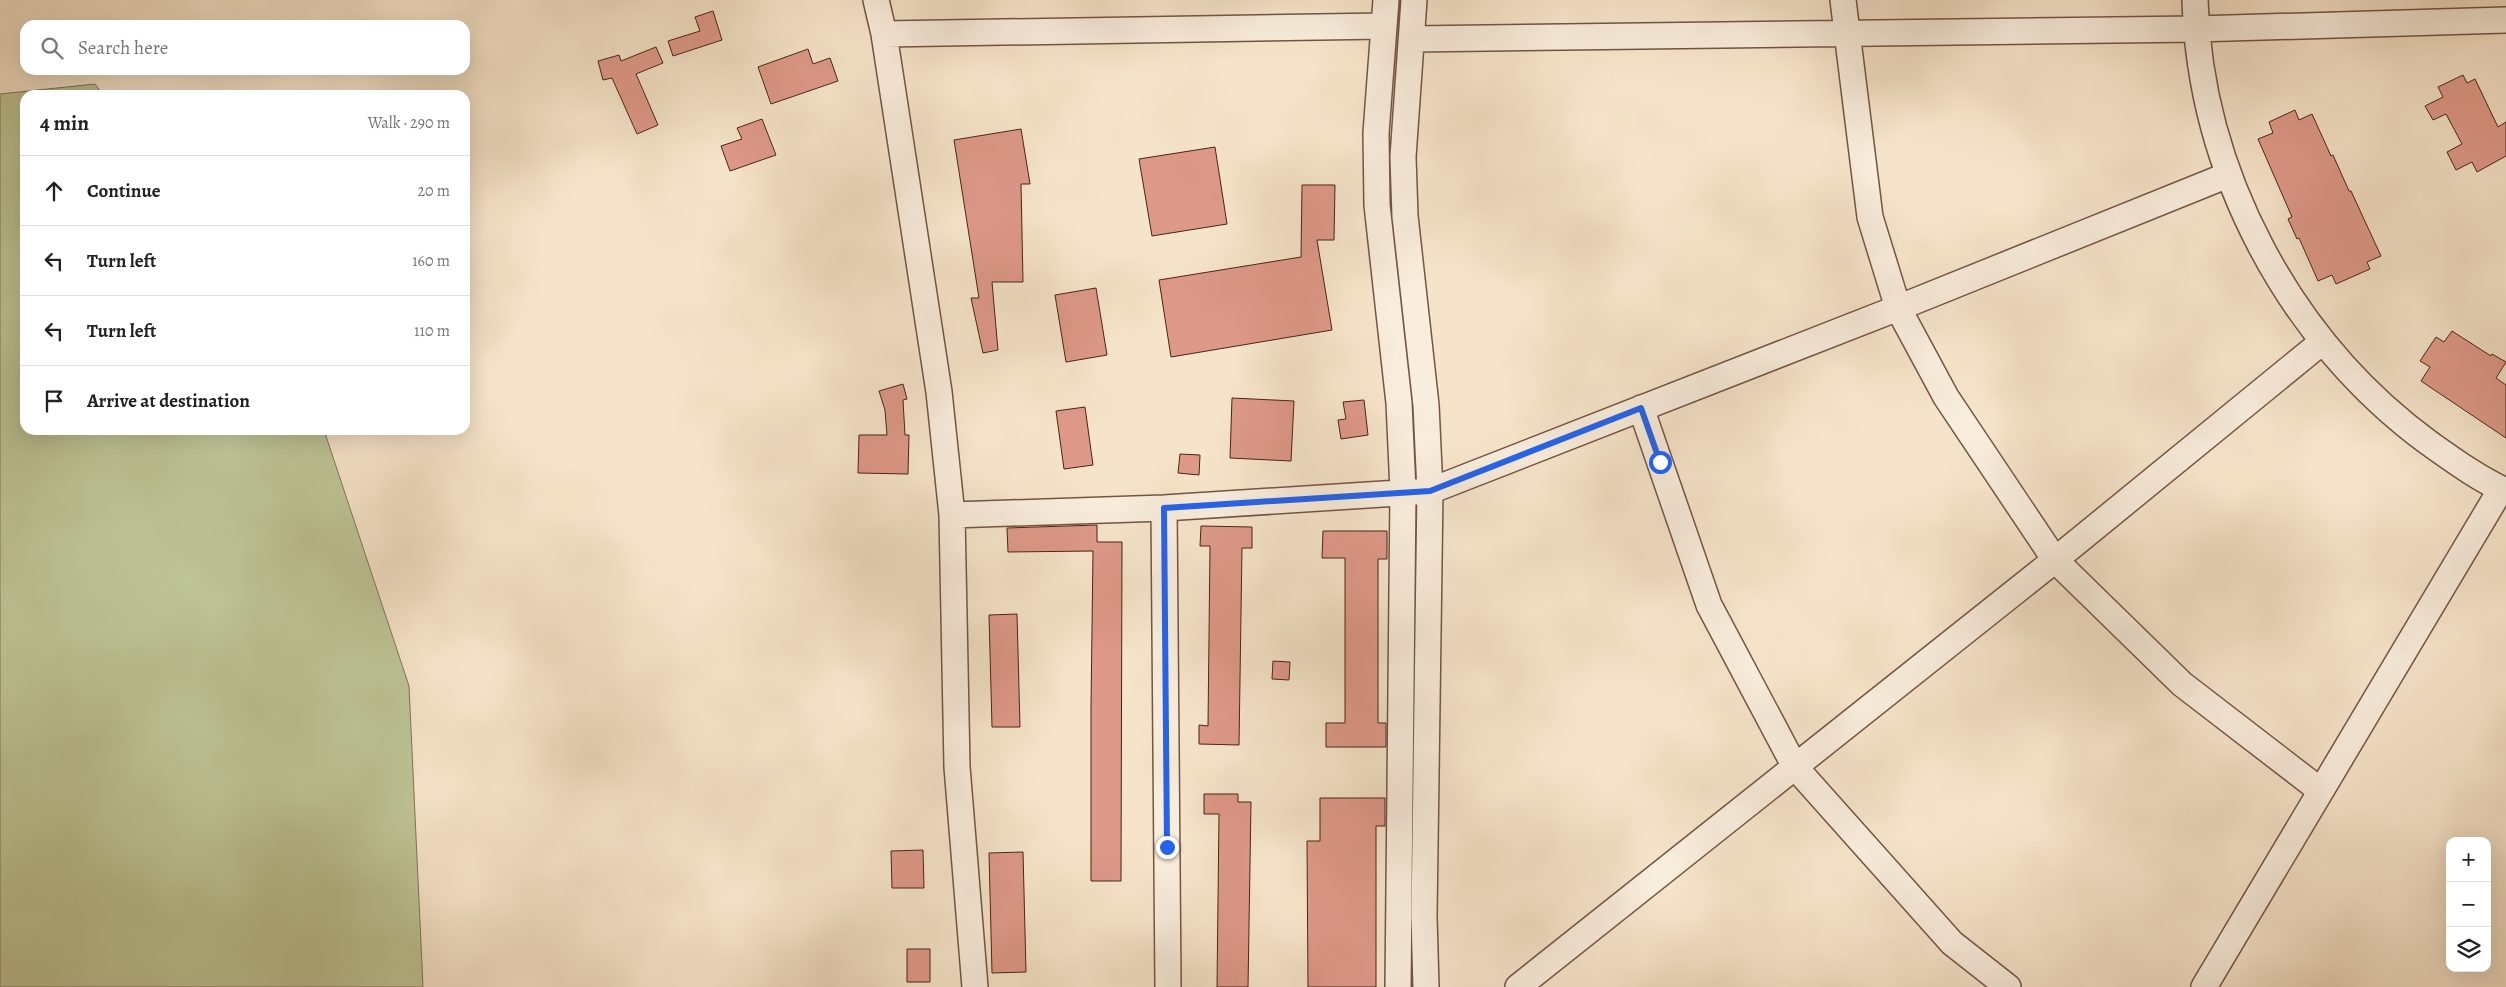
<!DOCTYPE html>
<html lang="en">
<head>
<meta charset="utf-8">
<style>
  :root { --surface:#fff; --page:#f2f2f2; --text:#222; --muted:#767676; --line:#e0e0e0 }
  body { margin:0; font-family:Alegreya,serif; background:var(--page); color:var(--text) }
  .controls { position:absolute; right:15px; bottom:15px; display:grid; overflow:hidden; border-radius:10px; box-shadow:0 5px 20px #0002 }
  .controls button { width:45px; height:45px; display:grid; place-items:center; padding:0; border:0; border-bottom:1px solid var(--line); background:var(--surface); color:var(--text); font:25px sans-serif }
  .stop { position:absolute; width:15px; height:15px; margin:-11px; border:4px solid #2563eb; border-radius:50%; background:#fff }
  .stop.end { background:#2563eb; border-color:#fff; box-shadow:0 1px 5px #0008 }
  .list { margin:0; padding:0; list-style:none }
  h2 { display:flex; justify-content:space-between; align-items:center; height:65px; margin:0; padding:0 20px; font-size:21px }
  h2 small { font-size:16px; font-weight:400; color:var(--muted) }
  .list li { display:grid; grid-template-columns:32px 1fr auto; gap:15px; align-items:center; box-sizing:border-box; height:70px; padding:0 20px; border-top:1px solid var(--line) }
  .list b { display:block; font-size:19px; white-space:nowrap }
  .list em { font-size:16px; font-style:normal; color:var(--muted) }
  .icon { flex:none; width:28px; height:28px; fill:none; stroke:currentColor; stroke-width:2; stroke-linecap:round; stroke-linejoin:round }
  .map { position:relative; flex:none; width:2506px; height:987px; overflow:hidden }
  .search { position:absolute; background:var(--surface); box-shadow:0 5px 20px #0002; left:20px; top:20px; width:450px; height:55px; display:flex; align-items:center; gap:12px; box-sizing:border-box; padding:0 18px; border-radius:15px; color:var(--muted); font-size:19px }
  .panel { position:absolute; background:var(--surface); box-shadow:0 5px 20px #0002; left:20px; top:90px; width:450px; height:345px; border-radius:15px }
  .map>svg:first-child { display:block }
  .green { fill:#bdc496; stroke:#827456 }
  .building { fill:#df9989; stroke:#472515 }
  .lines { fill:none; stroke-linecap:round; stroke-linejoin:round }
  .minor-casing { stroke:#735542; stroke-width:28 }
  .minor { stroke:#f9eddd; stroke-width:25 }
  .route { stroke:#2563eb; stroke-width:6 }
</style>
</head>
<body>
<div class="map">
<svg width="2506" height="987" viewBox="0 0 2506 987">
  <rect width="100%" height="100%" fill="#f6e4ca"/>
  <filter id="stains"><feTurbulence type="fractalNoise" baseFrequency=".004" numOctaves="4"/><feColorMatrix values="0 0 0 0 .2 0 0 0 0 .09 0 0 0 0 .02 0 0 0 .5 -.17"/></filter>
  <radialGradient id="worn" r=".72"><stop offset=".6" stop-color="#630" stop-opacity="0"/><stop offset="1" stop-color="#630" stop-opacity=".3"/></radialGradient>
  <!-- green -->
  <path class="green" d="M95 84 103 95H25V430H324L409 686 423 987H0V94Z"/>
  <!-- building -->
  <path class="building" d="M713 11 722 40 673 56 668 41 700 31 695 17Z
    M656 47 663 63 636 74 658 125 637 134 612 78 603 80 598 61 619 55 621 61Z
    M808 49 813 64 830 58 838 81 771 104 758 67Z
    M2463 75 2467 83 2475 79 2498 127 2506 122V156L2477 172 2472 162 2456 170 2447 152 2462 144 2446 114 2433 120 2425 106 2443 97 2438 87Z
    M2295 110 2299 120 2312 114 2331 156 2333 155 2349 191H2351L2381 256 2367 262 2370 269 2336 284 2332 275 2318 281 2299 238 2297 239 2288 219 2292 217 2258 139 2273 133 2269 122Z
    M762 119 776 155 730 171 721 146 742 139 737 128Z
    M1021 129 1030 184H1021L1023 282H992L998 350 983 353 971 298H979L954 140Z
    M1215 147 1227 224 1152 236 1139 159Z
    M1302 185H1335L1334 240H1317L1332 330 1171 357 1159 280 1301 257Z
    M1096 288 1107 355 1066 362 1055 295Z
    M2452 331 2491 356 2492 354 2506 362 2496 378 2506 385V438L2421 381 2430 367 2420 361 2436 337 2444 342Z
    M903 384 907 399 903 400 905 435H909L908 474 858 473 859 435H887L885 410 879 391Z
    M1232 398 1294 401 1291 461 1230 458Z
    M1364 400 1368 435 1341 439 1338 420 1346 419 1343 402Z
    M1085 407 1093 465 1064 469 1056 411Z
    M1180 454 1200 455 1199 475 1178 473Z
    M1097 525V542H1122L1121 881H1091V707L1093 551 1008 552 1007 528Z
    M1201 526 1252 527V548H1242L1239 745 1199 744V725L1208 726 1210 546H1200Z
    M1323 531H1387V559H1378V723H1386V747H1326V723H1345V558H1322Z
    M1017 614 1020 727H992L989 615Z
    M1273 661 1290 662 1289 680 1272 679Z
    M1204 794H1238V802H1251L1248 987H1217L1219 814H1204Z
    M1320 798H1385V826H1376V987H1308L1307 841H1320Z
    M923 850 924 888H892L891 851Z
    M1023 852 1026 972 992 973 989 853Z
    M907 949H930V982H907Z"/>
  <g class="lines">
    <defs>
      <path id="minor" d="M876 0 884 34 939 392 952 515 957 767 975 987
        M1386 0 1376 133 1377 205 1399 403 1403 491 1398 987
        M1414 0 1403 157 1405 216 1426 405 1430 491 1424 916 1426 987
        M1843 0 1870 217 1898 308 1946 397 2055 560 2182 684 2321 791
        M2195 0C2200 173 2290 341 2429 443 2453 460 2479 479 2506 491
        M884 34 1384 26
        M1412 39 2196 29 2506 20
        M1641 408 1709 605 1795 767 1952 943 2008 987
        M1164 508 1168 987
        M952 515 1164 508 1430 491 1898 308 2228 175
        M1518 987 2055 560 2322 342
        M2204 987 2501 489"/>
    </defs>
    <!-- minor casing -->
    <use href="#minor" class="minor-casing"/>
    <!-- minor -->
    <use href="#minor" class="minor"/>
  </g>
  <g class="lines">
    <!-- route -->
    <path class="route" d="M1167 847 1164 508 1430 491 1641 408 1660 462"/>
  </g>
  <rect width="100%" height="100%" filter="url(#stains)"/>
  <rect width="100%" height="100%" fill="url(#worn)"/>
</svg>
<div class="controls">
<button>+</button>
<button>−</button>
<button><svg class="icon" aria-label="layers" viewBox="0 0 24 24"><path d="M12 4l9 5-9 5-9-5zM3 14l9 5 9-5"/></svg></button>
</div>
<div class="stop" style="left:1660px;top:462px"></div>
<div class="stop end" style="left:1167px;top:847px"></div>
<div class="search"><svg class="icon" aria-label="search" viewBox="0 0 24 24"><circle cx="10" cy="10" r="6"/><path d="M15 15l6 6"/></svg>Search here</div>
<section class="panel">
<h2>4 min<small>Walk · 290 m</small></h2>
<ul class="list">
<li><svg class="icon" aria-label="ahead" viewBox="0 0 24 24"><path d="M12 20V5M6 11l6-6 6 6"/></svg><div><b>Continue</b></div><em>20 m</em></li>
<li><svg class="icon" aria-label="left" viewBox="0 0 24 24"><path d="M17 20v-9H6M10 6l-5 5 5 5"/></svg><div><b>Turn left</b></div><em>160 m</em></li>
<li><svg class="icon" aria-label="left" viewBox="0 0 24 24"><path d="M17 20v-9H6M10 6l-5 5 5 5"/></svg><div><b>Turn left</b></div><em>110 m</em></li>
<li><svg class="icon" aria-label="arrive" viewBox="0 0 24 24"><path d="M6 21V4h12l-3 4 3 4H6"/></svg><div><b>Arrive at destination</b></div></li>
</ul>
</section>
</div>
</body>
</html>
